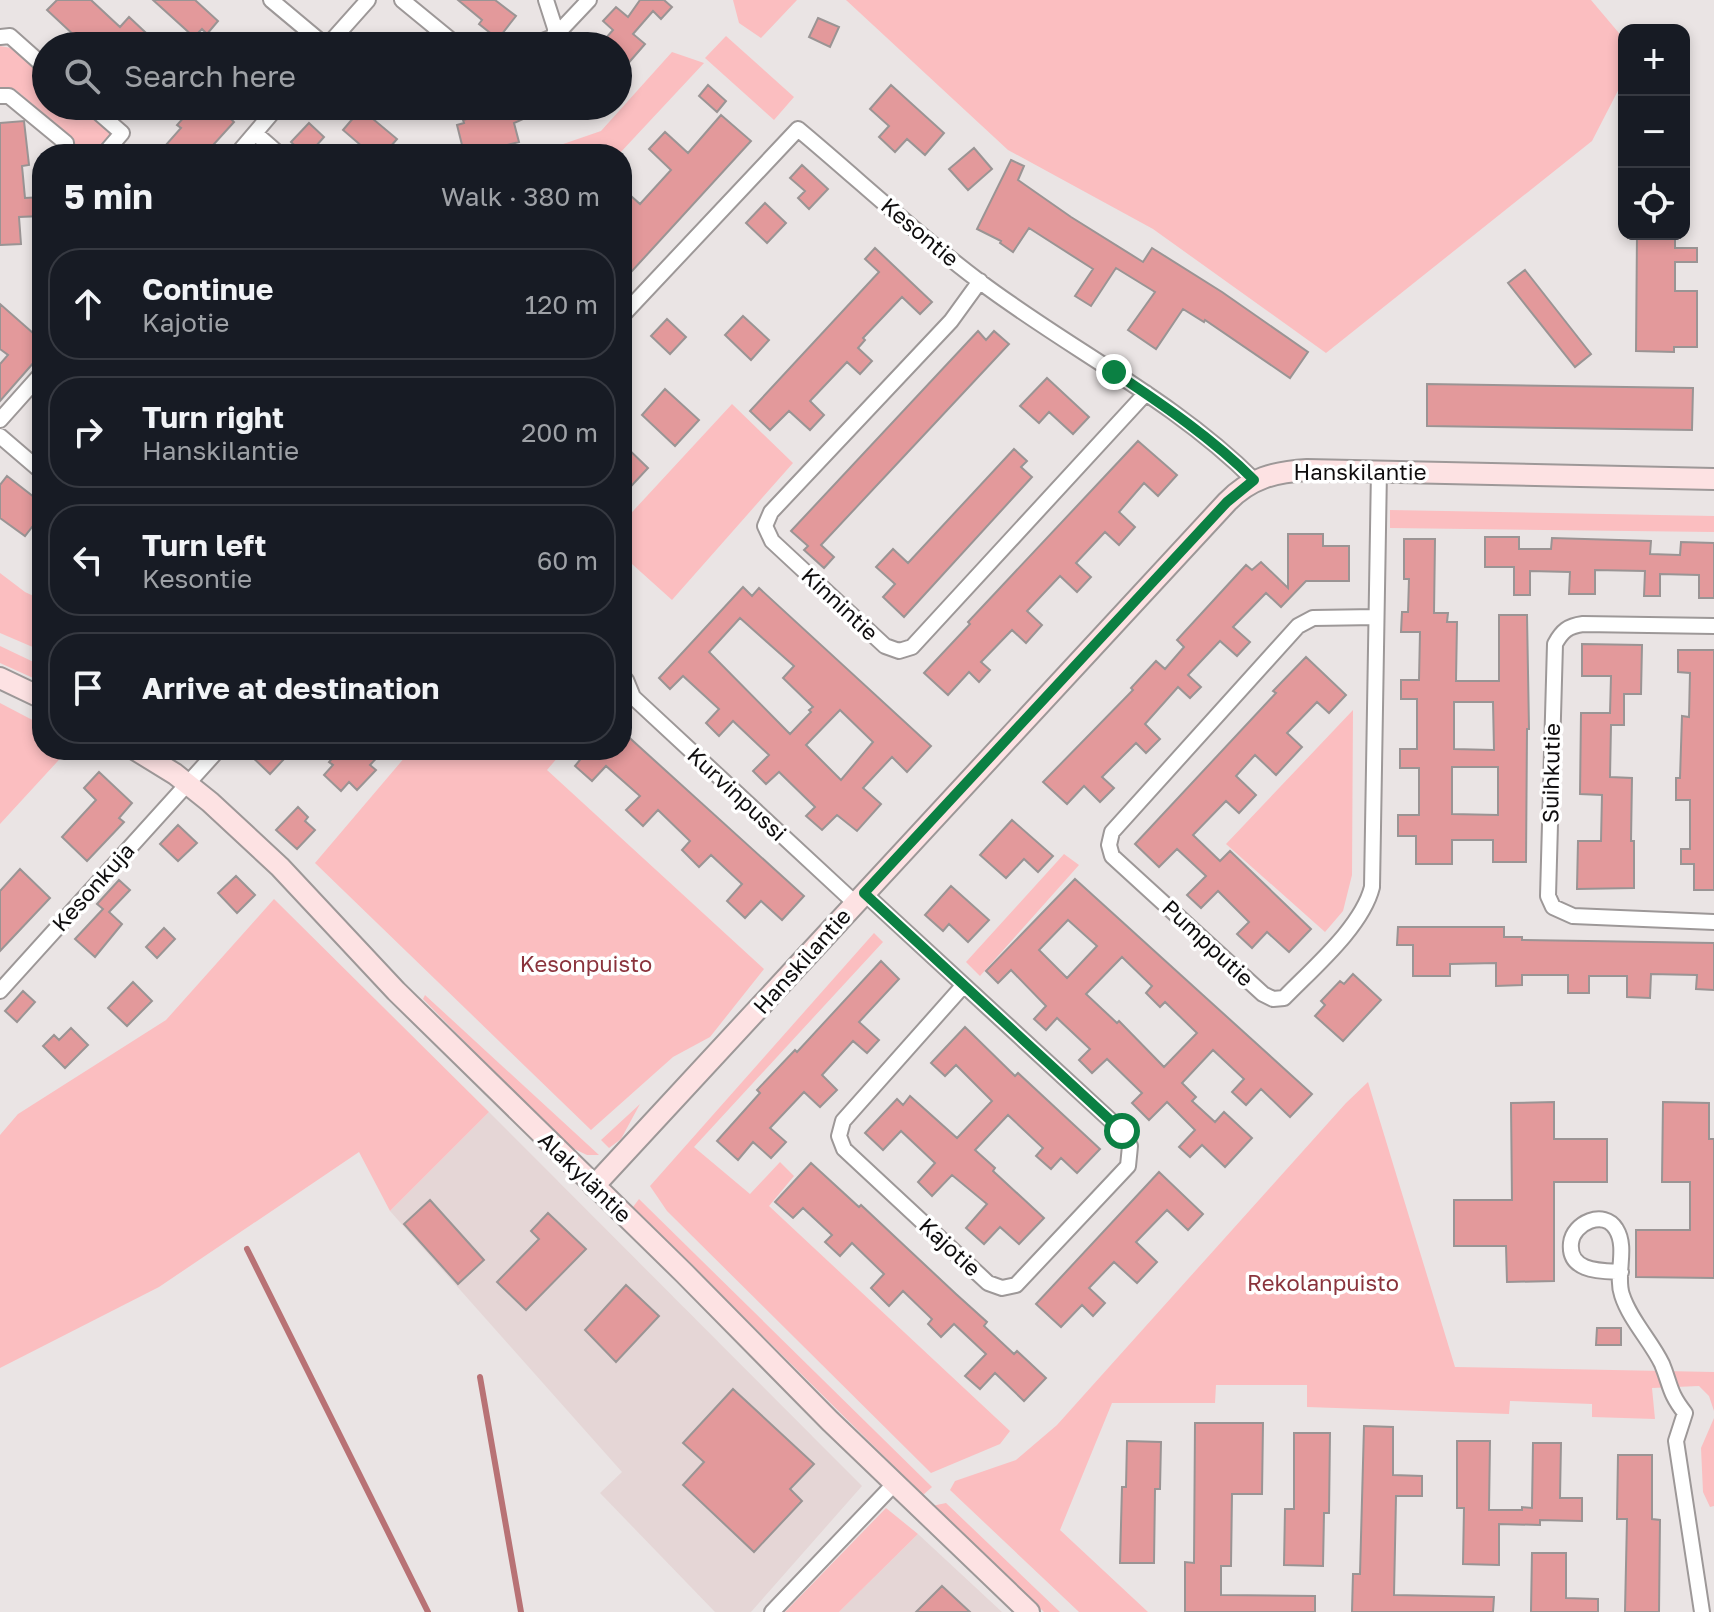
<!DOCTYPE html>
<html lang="en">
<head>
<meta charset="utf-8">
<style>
  :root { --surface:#171b24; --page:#242831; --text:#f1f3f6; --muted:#9ea1a6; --line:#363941 }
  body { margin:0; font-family:"Golos Text",sans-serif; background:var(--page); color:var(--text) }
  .controls { position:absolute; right:24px; top:24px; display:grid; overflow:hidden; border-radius:16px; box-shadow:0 4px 12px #0003 }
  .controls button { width:72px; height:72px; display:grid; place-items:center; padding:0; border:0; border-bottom:2px solid var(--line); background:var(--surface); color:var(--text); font:40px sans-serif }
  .stop { position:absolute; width:24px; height:24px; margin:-18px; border:6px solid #0b8043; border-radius:50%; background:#fff }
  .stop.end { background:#0b8043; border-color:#fff; box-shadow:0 2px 8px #0008 }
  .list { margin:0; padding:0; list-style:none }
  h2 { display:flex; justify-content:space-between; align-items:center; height:104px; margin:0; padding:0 32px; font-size:34px }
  h2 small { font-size:26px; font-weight:400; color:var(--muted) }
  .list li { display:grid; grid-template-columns:52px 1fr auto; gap:24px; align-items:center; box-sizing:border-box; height:112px; margin:0 16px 16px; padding:0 16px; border:2px solid var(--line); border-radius:32px }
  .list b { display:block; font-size:30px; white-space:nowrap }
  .list p { margin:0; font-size:26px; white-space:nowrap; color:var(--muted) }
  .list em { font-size:26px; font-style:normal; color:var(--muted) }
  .icon { flex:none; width:44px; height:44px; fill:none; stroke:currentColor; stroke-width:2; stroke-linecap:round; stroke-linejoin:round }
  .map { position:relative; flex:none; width:1714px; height:1612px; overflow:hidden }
  .search { position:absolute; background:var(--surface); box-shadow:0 4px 12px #0003; left:32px; top:32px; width:600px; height:88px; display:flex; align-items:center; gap:20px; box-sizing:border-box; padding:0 28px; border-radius:44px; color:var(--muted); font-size:30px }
  .panel { position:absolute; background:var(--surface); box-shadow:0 4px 12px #0003; left:32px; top:144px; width:600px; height:616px; border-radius:32px }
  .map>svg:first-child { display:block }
  .built { fill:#e5d6d6 }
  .green { fill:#fbbec0 }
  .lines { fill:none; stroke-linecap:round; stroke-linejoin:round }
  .stream { stroke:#b87275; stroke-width:6 }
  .building { fill:#e3999b; stroke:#9a9494; stroke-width:2; fill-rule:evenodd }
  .street-casing { stroke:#9d9898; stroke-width:18 }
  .secondary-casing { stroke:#9d9898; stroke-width:24 }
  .street { stroke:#fff; stroke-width:14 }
  .secondary { stroke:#fde2e3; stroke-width:20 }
  .route { stroke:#0b8043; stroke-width:10 }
  .labels { text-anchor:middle; stroke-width:7; stroke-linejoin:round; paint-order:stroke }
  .street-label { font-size:22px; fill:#0f0d0e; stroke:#fff }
  .park-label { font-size:22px; fill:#8a333c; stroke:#fff }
</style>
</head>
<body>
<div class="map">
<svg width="1714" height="1612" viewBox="0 0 1714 1612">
  <rect width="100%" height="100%" fill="#eae4e4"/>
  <!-- built -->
  <path class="built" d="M489 1112 862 1486 751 1612H715L600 1493 622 1472 390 1211Z
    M918 1534 1002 1612H839Z"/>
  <!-- green -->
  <path class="green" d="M733 0H797L761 38 739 23Z
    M846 0H1591L1624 39V79L1592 141 1326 353 1153 229 1008 150Z
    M726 36 794 97 774 120 705 58Z
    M0 46 11 48 46 78V106H79L111 133 95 154H77L74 139 16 90 0 88Z
    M672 52 704 63 619 154H534L601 131Z
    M732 404 793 463 672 600 622 555V523Z
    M1390 510 1714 516V532L1390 528Z
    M0 573 25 592 42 600V651L0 633Z
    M0 646 42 666V682L0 663Z
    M0 703 42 725V750H68L0 824Z
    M1353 710 1352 875 1343 911 1325 932 1226 844Z
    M411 750H564L547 770 764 969 710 1037 673 1057 591 1130 315 863Z
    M1064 854 1079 865 980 976 966 962Z
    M274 899 489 1112 390 1211 359 1152 159 1287 0 1368V1135L18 1114 166 1020Z
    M874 933 883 942 694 1147 750 1194 780 1162 794 1176 769 1206 1010 1431 1000 1444 931 1473 667 1211 650 1186Z
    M425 995 599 1155H587L566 1145 423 999Z
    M1368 1082 1455 1367 1714 1372V1411L1709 1396 1699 1386 1652 1388 1655 1419 1592 1417V1404L1510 1401 1509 1414 1307 1407V1385H1216L1215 1403H1112L1060 1530 1148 1612H1079L950 1490 955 1481 1016 1460 1057 1425 1346 1103Z
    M640 1104 621 1139 609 1148 601 1140Z
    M639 1199 932 1487 923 1495 633 1207Z
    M1714 1418V1506L1710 1507 1703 1492 1701 1448Z
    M946 1503 1060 1612H1044L932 1506Z
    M886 1508 918 1534 839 1612H785Z"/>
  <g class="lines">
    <!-- stream -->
    <path class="stream" d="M247 1249 428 1612
      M480 1377 521 1612"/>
  </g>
  <!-- building -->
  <path class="building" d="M57 0H91L120 27 129 17 160 46H69L77 38 47 10Z
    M153 0H195L218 21 207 34 202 29 194 37Z
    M458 0H495L516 16 498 39 479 24 482 20Z
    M640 0H664L672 7 661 19 653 11 633 34 645 44 618 75V46H599L613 30 603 21 616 7 628 17Z
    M818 18 839 27 830 47 809 37Z
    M708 85 726 101 717 112 699 96Z
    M891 85 944 133 925 155 907 139 895 152 879 137 889 126 870 109Z
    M194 106H217L234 122 205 154H158L181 128 177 125Z
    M486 106H552L514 123 519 142 487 150 486 147 464 153 457 125 464 123 463 120 488 113Z
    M361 109 397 139 384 154H371L343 130Z
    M721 115 751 141 622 282V188L640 204 671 170 649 149 665 132 688 153Z
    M24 121 29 165 22 166 25 198 42 197V216L19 217 21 244 0 245V123Z
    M309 123 324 137 309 154H304L291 142Z
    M974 148 992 169 968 190 949 169Z
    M1011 160 1024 166 1018 180 1071 217 1143 262 1152 248 1222 292 1308 352 1290 378 1205 320 1204 322 1183 309 1156 349 1128 330 1155 292 1116 268 1091 306 1075 296 1093 269 1029 228 1013 252 1000 243 1001 241 977 229Z
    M802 165 828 189 809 209 798 198 805 191 790 178Z
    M765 203 786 223 767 243 746 223Z
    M1637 234H1675V248H1697V262H1675V291H1697V347H1674V352L1636 351Z
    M875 248 932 302 920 314 902 297 863 338 865 340 858 348 872 361 860 374 847 362 810 401 824 415 810 430 789 411 770 430 750 411 879 272 865 259Z
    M1525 270 1591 354 1575 367 1508 283Z
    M0 304 42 341V353L0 401V364L8 355 0 349Z
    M743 316 769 340 751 360 725 335Z
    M667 319 686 337 670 354 651 336Z
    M978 331 986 340 994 331 1009 344 821 545 834 557 824 568 804 550 808 546 791 531Z
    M1047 378 1089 417 1073 434 1049 412 1039 423 1020 406Z
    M1427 384 1693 388 1692 430 1427 426Z
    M665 389 699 420 675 446 642 415Z
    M1138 441 1177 475 1158 496 1144 483 1119 512 1135 527 1119 545 1105 532 1076 563 1091 577 1077 592 1060 576 1027 611 1042 625 1026 643 1012 630 981 662 990 670 979 682 969 672 948 695 924 673 970 624 968 622Z
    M622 443 648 468 622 496Z
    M1014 449 1027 461 1021 467 1032 477 904 617 883 597 895 584 876 567 893 549 908 563Z
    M7 476 39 501 34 508 42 514 25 536 0 518V485Z
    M1288 534H1323V546H1349V581H1306L1281 607 1266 593 1233 627 1250 642 1237 656 1220 641 1188 675 1201 687 1190 698 1178 687 1145 724 1160 739 1146 753 1136 743 1102 777 1114 788 1100 802 1084 786 1067 804 1043 782 1133 690 1131 688 1156 661 1165 669 1184 647 1177 640 1246 565 1252 570 1261 562 1288 588Z
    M1485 537H1519V549H1551L1552 538 1651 541 1650 554 1680 555 1681 542 1714 543V598H1699V575L1660 574V596H1644L1645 571 1595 570V594H1569L1570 572 1530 571V595H1514V567H1485Z
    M1404 539H1435L1434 613H1448L1447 622H1457L1456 681H1499V615H1527L1529 729H1527L1526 862H1493V840H1452V864H1416V836H1398V815H1419V768H1400V749H1417V699H1401V680H1419L1420 632H1401L1402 612H1408L1409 579H1404ZM1454 702H1493L1494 750 1454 749ZM1452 767H1498V815L1452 814Z
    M743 587 752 596 759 588 931 746 907 772 892 757 863 788 881 804 857 831 837 815 822 830 806 816 815 807 779 772 766 784 753 771 769 755 733 721 719 736 706 723 719 709 683 676 670 689 659 678ZM740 618 794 666 783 678 813 707 809 710 811 712 790 734 709 652ZM840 710 873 742 841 780 806 745Z
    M1582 644 1642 645 1641 694H1624V725H1611L1610 777 1632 778 1631 841H1634V888L1577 889 1578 841H1601L1602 795 1580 794 1581 713H1610L1611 676H1582Z
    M1678 650H1714V890H1694V864H1681V849H1690V800H1676V778H1680L1682 716 1689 717 1690 673 1678 672Z
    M1306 657 1346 695 1329 713 1317 702 1287 733 1302 747 1276 775 1255 755 1236 776 1256 795 1239 813 1226 801 1193 835 1220 861 1230 851 1311 929 1289 952 1267 932 1252 948 1237 934 1249 922 1218 891 1201 908 1187 895 1206 876 1177 849 1159 867 1135 844 1276 693 1273 691Z
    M622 731 804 896 782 920 761 901 745 918 727 901 742 884 711 855 699 867 682 850 690 841 658 810 643 826 626 810 640 796 606 766 592 781 575 766 588 750H622Z
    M245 750H274L284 759 270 774Z
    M340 750H384L370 765 376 770 357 790 349 782 341 791 324 775 333 765 329 762Z
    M99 772 132 803 119 818 124 822 87 861 62 837 96 800 84 788Z
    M298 807 308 817 305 821 315 830 297 849 276 830Z
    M1012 820 1053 856 1038 872 1024 859 1006 878 980 855Z
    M178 825 197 843 178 861 160 844Z
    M20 869 50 898 0 951V891Z
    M236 876 255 895 237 913 218 893Z
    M1075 879 1312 1094 1290 1117 1261 1089 1246 1105 1232 1092 1244 1079 1213 1050 1182 1083 1196 1097 1192 1101 1215 1122 1224 1112 1252 1138 1225 1167 1202 1145 1190 1157 1179 1147 1195 1130 1167 1102 1149 1120 1132 1103 1142 1093 1107 1059 1092 1073 1079 1060 1090 1049 1057 1018 1046 1030 1034 1019 1046 1006 1011 970 998 983 986 971ZM1068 920 1097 946 1067 978 1039 950ZM1122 957 1152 986 1146 993 1160 1007 1165 1002 1197 1033 1164 1067 1119 1021 1117 1023 1086 994Z
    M119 880 130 890 109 912 122 924 95 957 75 939 103 909 97 904Z
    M951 886 989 920 968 942 949 924 943 931 925 915Z
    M1398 927H1504V937H1522V940L1714 943V990L1696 989 1697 975 1651 974 1650 998 1627 997V976H1589V993H1568V975H1522V985L1496 986V963L1450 964V976H1413V945H1397Z
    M164 928 175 939 157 958 146 947Z
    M881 961 899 979 859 1022 879 1040 867 1053 853 1041 822 1075 837 1090 820 1107 804 1092 770 1128 786 1142 771 1158 753 1142 738 1160 717 1141 760 1093 757 1090 795 1050 797 1052Z
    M1353 974 1381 1000 1343 1041 1315 1016 1325 1005 1321 1001 1340 981 1344 984Z
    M133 982 152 1001 127 1026 108 1008Z
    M23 991 35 1002 17 1022 5 1011Z
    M965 1027 1015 1076 1018 1073 1100 1149 1077 1173 1061 1158 1051 1169 1036 1156 1043 1148 1008 1115 975 1150 995 1168 993 1171 1044 1218 1019 1244 1000 1227 984 1244 966 1228 987 1204 952 1175 932 1196 918 1182 935 1163 901 1131 883 1150 865 1133 897 1099 903 1105 910 1096 957 1138 992 1101 956 1065 945 1076 931 1063Z
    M71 1028 88 1045 65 1068 43 1046 54 1035 59 1040Z
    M1554 1102V1139H1607V1182H1554V1281L1507 1282 1506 1246H1454V1200H1512L1511 1103Z
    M1663 1102 1709 1103V1139H1714V1278L1636 1277V1230H1690V1182H1662Z
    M811 1163 859 1207 861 1205 956 1294 987 1322 984 1326 1014 1354 1017 1351 1046 1378 1024 1401 995 1373 980 1389 965 1376 986 1354 954 1324 941 1337 928 1324 932 1319 903 1291 889 1306 871 1288 884 1274 852 1243 840 1256 825 1242 832 1235 803 1208 793 1218 775 1202Z
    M1159 1172 1203 1214 1188 1230 1167 1210 1136 1242 1157 1262 1137 1283 1114 1262 1089 1288 1105 1303 1093 1316 1082 1305 1061 1327 1036 1304Z
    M430 1200 484 1260 458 1284 404 1224Z
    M548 1213 586 1249 526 1310 497 1282 539 1239 531 1231Z
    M626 1285 659 1316 616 1362 585 1330Z
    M1597 1328H1621V1345H1596Z
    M733 1389 814 1464 790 1489 802 1501 754 1552 683 1485 704 1462 683 1443Z
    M1195 1423H1263L1262 1494H1232L1231 1566H1221V1595L1315 1596V1612H1185V1562L1194 1563Z
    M1364 1426 1393 1427V1475L1422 1476V1496H1396L1394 1595 1494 1597 1493 1612H1352L1353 1574H1360Z
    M1294 1433H1330L1329 1513H1324L1323 1566 1284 1565 1285 1509H1294Z
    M1127 1441 1161 1442 1160 1489H1155L1154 1563H1120L1122 1487H1126Z
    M1457 1441H1490L1489 1510H1522V1507L1532 1508 1533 1443H1561L1560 1498H1582V1521L1540 1520V1525L1499 1524V1565L1463 1564 1464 1508H1457Z
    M1618 1455H1652V1519L1660 1520 1659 1612H1625L1627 1519H1617Z
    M1532 1553H1566V1598L1598 1599V1612H1531Z
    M942 1586 970 1612H916Z"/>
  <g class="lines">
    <defs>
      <path id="street" d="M271 0 326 46
        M402 0 458 46
        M546 0 555 28V36
        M0 37 10 36 46 68
        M327 46 368 0
        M530 46 555 36 589 0
        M0 96H9L66 143 67 154
        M91 106 122 133 104 154
        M255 133 279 154
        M237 154 278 106
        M980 281 951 321 771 512 765 526 772 541 885 646 899 651 912 647 1146 393
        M622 316 798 129C858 179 916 234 979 281 1069 349 1174 400 1254 480
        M0 420 42 373
        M0 436 42 472
        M1376 617 1313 618 1298 626 1112 832 1109 845 1112 856 1263 994 1273 999 1284 998C1313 968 1362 927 1372 887L1379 470
        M1714 626 1583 624C1568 626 1562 631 1555 644L1548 896 1553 907 1573 916 1714 922
        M626 680 633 697 855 903
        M864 893 1122 1131 1130 1146 1128 1166 1016 1285 1002 1288 988 1283 844 1149 839 1136 843 1121 963 986
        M0 991 218 750
        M1621 1272C1601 1271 1568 1272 1571 1243 1573 1223 1604 1209 1616 1229 1628 1248 1615 1275 1622 1295 1630 1320 1651 1341 1662 1364 1671 1386 1669 1393 1685 1413L1676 1441 1702 1612
        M772 1612 896 1482"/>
      <path id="secondary" d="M0 678 42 698
        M136 750 175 774 210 802 280 867 396 991 684 1273 830 1421 1029 1612
        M594 1186 1227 502C1250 478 1275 472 1307 470L1714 479"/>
    </defs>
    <!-- street casing -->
    <use href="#street" class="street-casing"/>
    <!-- secondary casing -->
    <use href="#secondary" class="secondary-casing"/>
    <!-- street -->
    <use href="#street" class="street"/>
    <!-- secondary -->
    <use href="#secondary" class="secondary"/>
  </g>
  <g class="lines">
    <!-- route -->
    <path class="route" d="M1114 372C1163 405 1212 438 1254 480L1227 502 864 893 1122 1131"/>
  </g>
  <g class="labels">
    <!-- street labels -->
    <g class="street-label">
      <text transform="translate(920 232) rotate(40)" y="8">Kesontie</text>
      <text x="1360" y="480">Hanskilantie</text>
      <text transform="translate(840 604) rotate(43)" y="8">Kinnintie</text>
      <text transform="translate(1551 773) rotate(-89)" y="8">Suihkutie</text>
      <text transform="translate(737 794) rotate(43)" y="8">Kurvinpussi</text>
      <text transform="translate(93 887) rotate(-48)" y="8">Kesonkuja</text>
      <text transform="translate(1208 943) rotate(43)" y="8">Pumpputie</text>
      <text transform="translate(802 961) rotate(-48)" y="8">Hanskilantie</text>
      <text transform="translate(585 1177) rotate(44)" y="8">Alakyläntie</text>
      <text transform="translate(950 1247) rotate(43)" y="8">Kajotie</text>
    </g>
    <!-- park labels -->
    <g class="park-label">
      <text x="586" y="972">Kesonpuisto</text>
      <text x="1323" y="1291">Rekolanpuisto</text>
    </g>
  </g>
</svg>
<div class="controls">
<button>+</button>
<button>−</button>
<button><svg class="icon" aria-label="locate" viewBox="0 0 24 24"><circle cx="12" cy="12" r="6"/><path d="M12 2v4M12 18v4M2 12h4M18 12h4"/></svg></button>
</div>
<div class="stop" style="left:1122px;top:1131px"></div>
<div class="stop end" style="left:1114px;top:372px"></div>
<div class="search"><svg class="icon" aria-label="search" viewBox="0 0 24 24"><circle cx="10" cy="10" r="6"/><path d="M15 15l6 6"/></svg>Search here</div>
<section class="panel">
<h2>5 min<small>Walk · 380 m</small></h2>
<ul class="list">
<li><svg class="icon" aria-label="ahead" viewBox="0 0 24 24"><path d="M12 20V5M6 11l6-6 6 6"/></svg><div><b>Continue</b><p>Kajotie</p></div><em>120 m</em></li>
<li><svg class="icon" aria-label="right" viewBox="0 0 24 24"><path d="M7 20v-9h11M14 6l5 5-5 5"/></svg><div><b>Turn right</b><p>Hanskilantie</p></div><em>200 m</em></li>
<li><svg class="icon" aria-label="left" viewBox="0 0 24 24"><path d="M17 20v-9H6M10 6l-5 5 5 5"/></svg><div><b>Turn left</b><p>Kesontie</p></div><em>60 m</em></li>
<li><svg class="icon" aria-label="arrive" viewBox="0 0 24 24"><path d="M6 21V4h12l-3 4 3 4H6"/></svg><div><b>Arrive at destination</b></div></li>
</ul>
</section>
</div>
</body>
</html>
